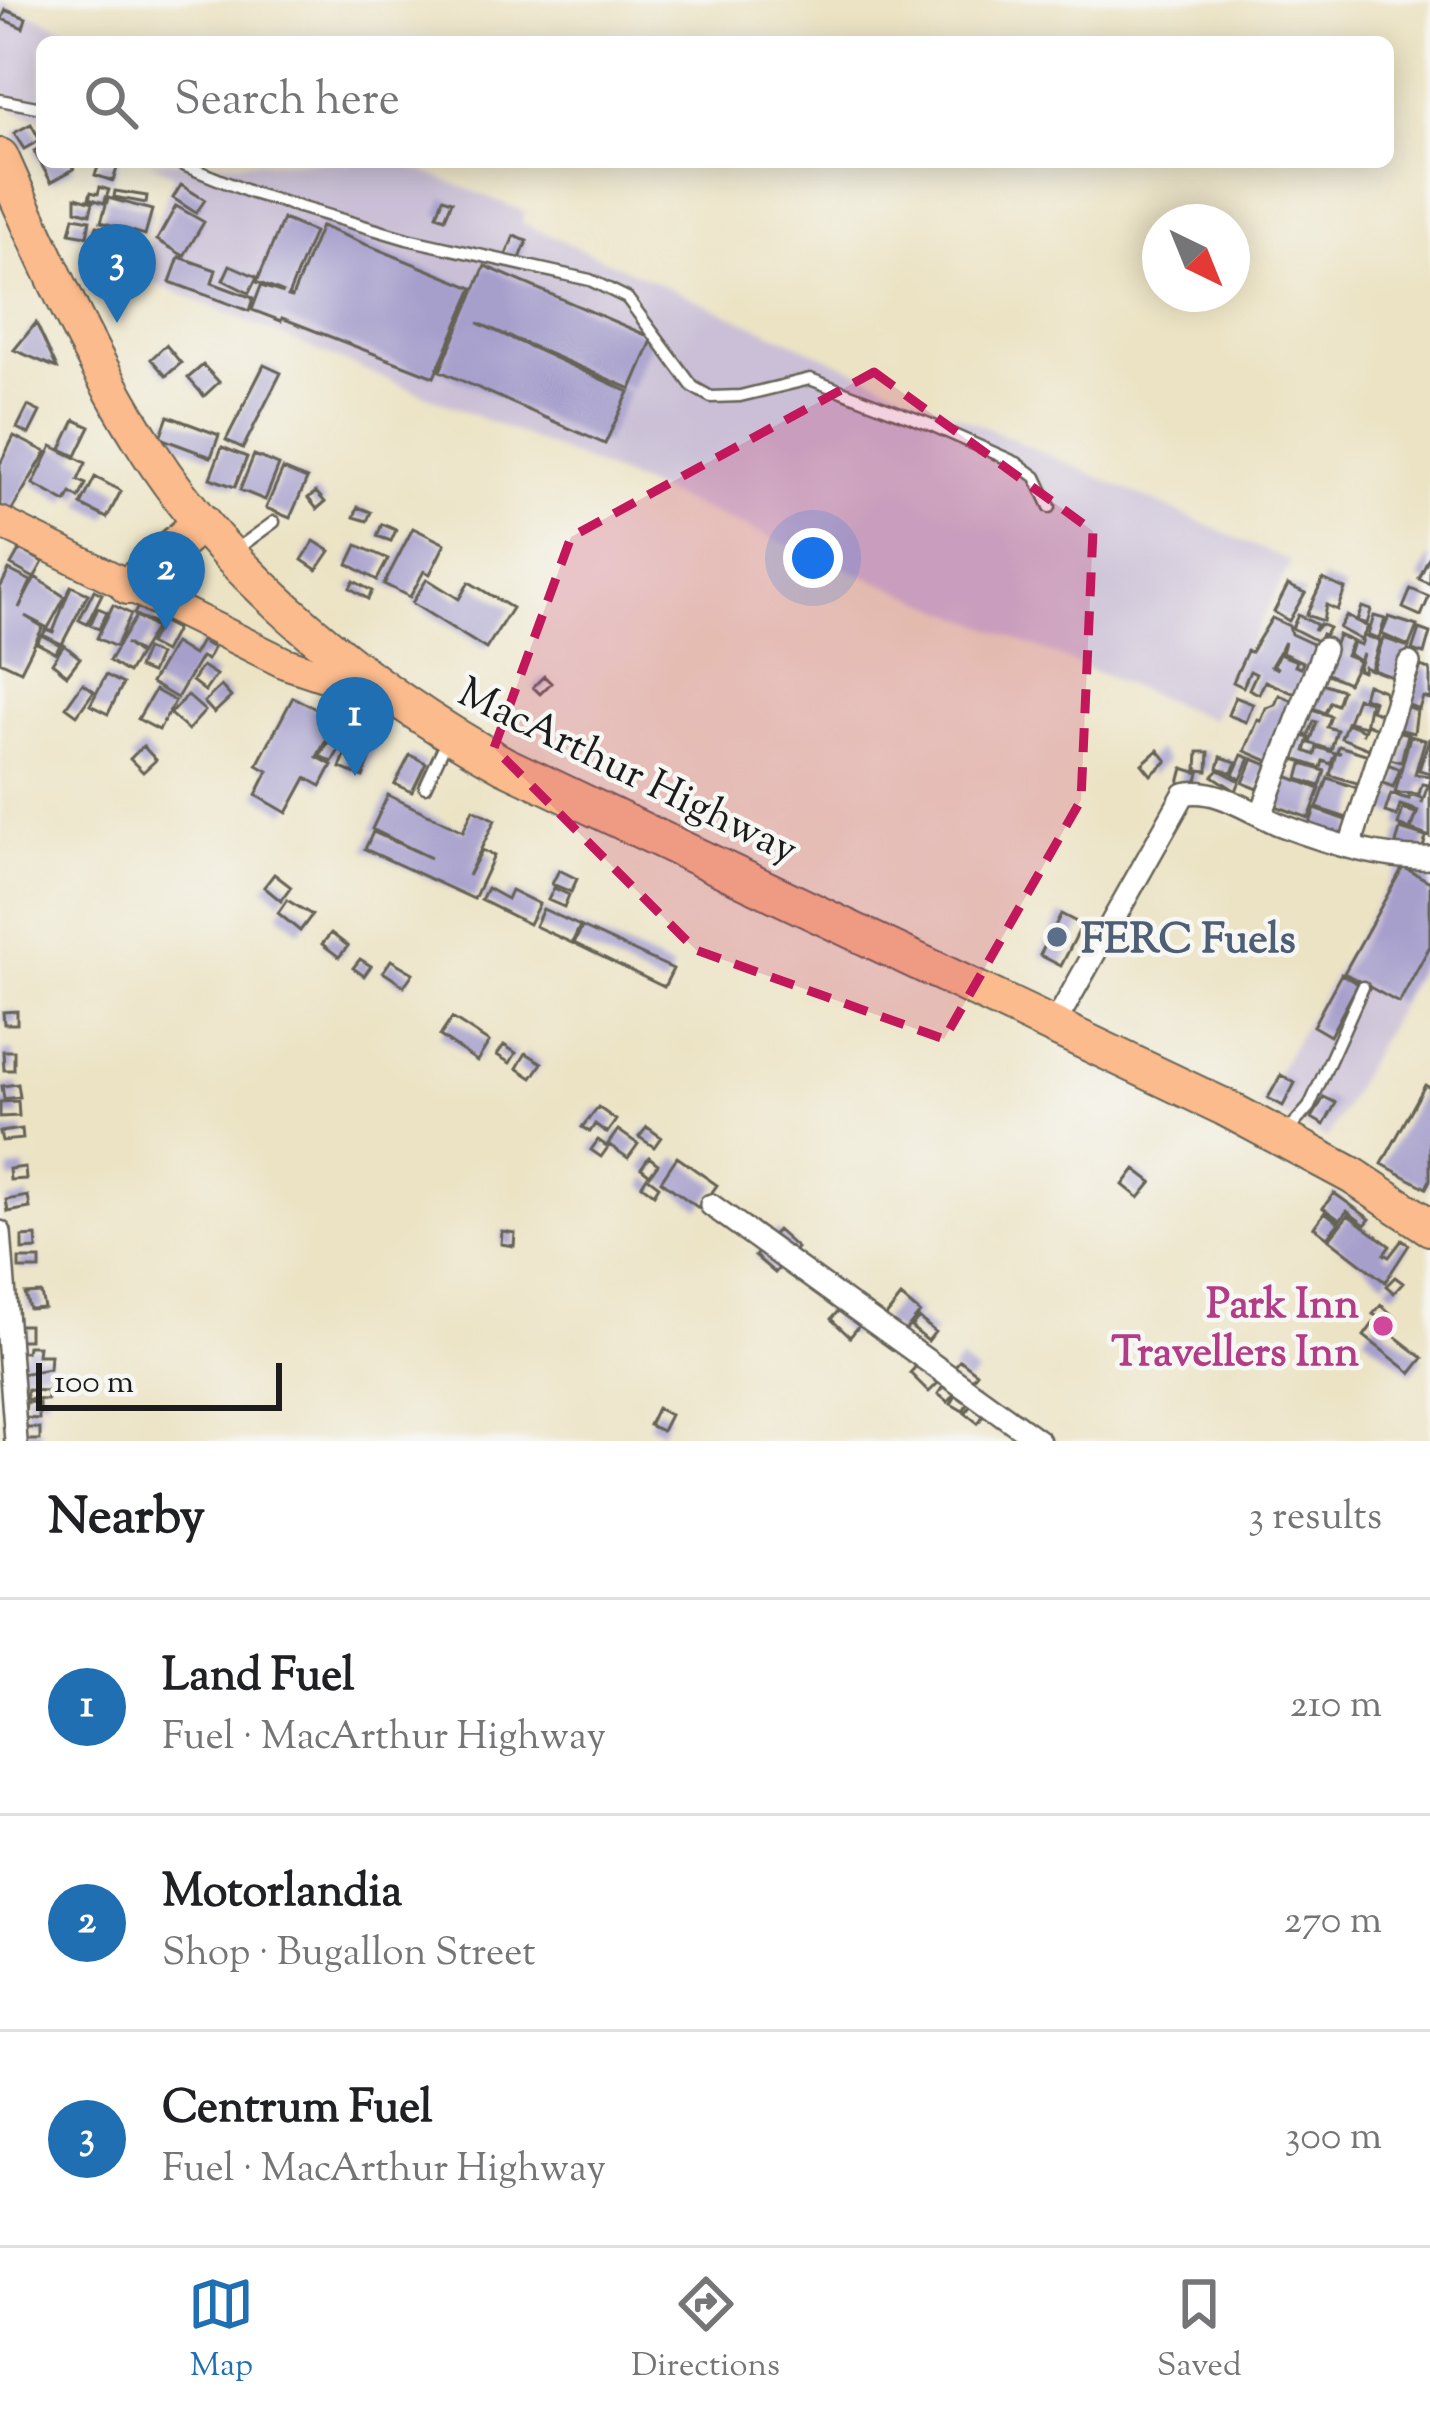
<!DOCTYPE html>
<html lang="en">
<head>
<meta charset="utf-8">
<style>
  :root { --surface:#fff; --page:#f6f6f6; --text:#202124; --muted:#757577; --line:#e0e0e0; --accent:#1f6fb2 }
  body { margin:0; font-family:"Sorts Mill Goudy",serif; background:var(--page); color:var(--text) }
  .compass { position:absolute; left:1142px; top:204px; width:108px; height:108px; border-radius:50%; background:var(--surface); box-shadow:0 6px 30px #0003; rotate:137deg }
  .scale { position:absolute; left:36px; bottom:30px; width:246px; box-sizing:border-box; padding-left:12px; border:6px solid #1c1c1c; border-top:0; font-size:33px; line-height:42px; white-space:nowrap; color:#1c1c1c; -webkit-text-stroke:9px #f6f6f2; paint-order:stroke }
  .you { position:absolute; left:813px; top:558px; width:42px; height:42px; margin:-30px; border:9px solid #fff; border-radius:50%; background:#1a73e8; box-shadow:0 0 0 18px #1a73e833 }
  .badge { display:grid; place-items:center; width:78px; height:78px; border-radius:50%; background:var(--accent); color:#fff; font-size:39px; font-weight:700 }
  .pin { position:absolute; translate:-50% -99px; filter:drop-shadow(0 3px 6px #0008) }
  .pin::after { content:''; position:absolute; top:63px; width:42px; height:36px; background:inherit; clip-path:polygon(0 0,100% 0,50% 100%) }
  .list { margin:0; padding:0; list-style:none }
  h2 { display:flex; justify-content:space-between; align-items:center; height:156px; margin:0; padding:0 48px; font-size:51px }
  h2 small { font-size:39px; font-weight:400; color:var(--muted) }
  .list li { display:grid; grid-template-columns:78px 1fr auto; gap:36px; align-items:center; box-sizing:border-box; height:216px; padding:0 48px; border-top:3px solid var(--line) }
  .list b { display:block; font-size:45px; white-space:nowrap }
  .list p { margin:0; font-size:39px; white-space:nowrap; color:var(--muted) }
  .list em { font-size:39px; font-style:normal; color:var(--muted) }
  .icon { flex:none; width:66px; height:66px; fill:none; stroke:currentColor; stroke-width:2; stroke-linecap:round; stroke-linejoin:round }
  .map { position:relative; flex:none; width:1430px; height:1441px; overflow:hidden }
  .search { position:absolute; background:var(--surface); box-shadow:0 6px 30px #0003; left:36px; right:36px; top:36px; height:132px; display:flex; align-items:center; gap:30px; box-sizing:border-box; padding:0 42px; border-radius:18px; color:var(--muted); font-size:45px }
  .sheet { height:804px; background:var(--surface) }
  nav { display:flex; justify-content:space-around; align-items:center; box-sizing:border-box; height:168px; border-top:3px solid var(--line); background:var(--surface); font-size:33px; color:var(--muted) }
  nav a { display:grid; justify-items:center; gap:6px }
  nav .on { color:var(--accent) }
  .map>svg:first-child { display:block }
  .industrial { fill:#cabfd6 }
  .building { fill:#a69fcc; fill-rule:evenodd }
  .lines { fill:none; stroke-linecap:round; stroke-linejoin:round }
  .lane-casing { stroke:#656257; stroke-width:15 }
  .street-casing { stroke:#656257; stroke-width:26 }
  .primary-casing { stroke:#656257; stroke-width:34 }
  .highway-casing { stroke:#656257; stroke-width:40 }
  .lane { stroke:#fff; stroke-width:10 }
  .street { stroke:#fff; stroke-width:21 }
  .primary { stroke:#fbbb8c; stroke-width:30 }
  .highway { stroke:#fbbb8c; stroke-width:36 }
  .marked { fill:#c2185b; fill-opacity:0.2; stroke:#c2185b; stroke-width:9; stroke-dasharray:24 15; stroke-linejoin:round }
  .service-dot { fill:#5c6f8a; stroke:#f6f6f2; stroke-width:4.5 }
  .hotel-dot { fill:#d1479c; stroke:#f6f6f2; stroke-width:4.5 }
  .labels { text-anchor:middle; stroke-width:9; stroke-linejoin:round; paint-order:stroke }
  .street-label { font-size:42px; fill:#1c1c1c; stroke:#f6f6f2 }
  .service-label { font-size:42px; font-weight:bold; fill:#4e5e75; stroke:#f6f6f2; text-anchor:start }
  .hotel-label { font-size:42px; font-weight:bold; fill:#b23c85; stroke:#f6f6f2; text-anchor:end }
</style>
</head>
<body>
<div class="map">
<svg width="1430" height="1441" viewBox="0 0 1430 1441">
  <rect width="100%" height="100%" fill="#f6f6f2"/>
  <filter id="ink" filterUnits="userSpaceOnUse"><feTurbulence type="fractalNoise" baseFrequency=".00833" numOctaves="2"/><feDisplacementMap in="SourceGraphic" scale="24" xChannelSelector="R" yChannelSelector="G"/><feConvolveMatrix kernelMatrix="1 2 1 2 8 2 1 2 1" color-interpolation-filters="sRGB"/></filter>
  <filter id="wash" filterUnits="userSpaceOnUse"><feTurbulence type="fractalNoise" baseFrequency=".004" numOctaves="4" result="noise"/><feDisplacementMap in="SourceGraphic" scale="48" xChannelSelector="R" yChannelSelector="G"/><feGaussianBlur stdDeviation="2.7" result="paint"/><feColorMatrix in="noise" values="0 0 0 0 0 0 0 0 0 0 0 0 0 0 0 0 0 1.4 0 .05"/><feComposite in="paint" operator="in"/></filter>
  <g filter="url(#wash)">
    <rect width="100%" height="100%" fill="#ece3c4"/>
    <!-- industrial -->
    <path class="industrial" d="M0 2 100 42H42V119L15 111 0 82Z
      M148 162H400L525 212 522 223 1291 562 1212 720 137 276 174 175Z
      M1401 861 1430 865V948L1327 1139 1259 1103Z"/>
    <g id="blocks">
      <!-- building -->
      <path class="building" d="M6 10 26 18 23 28 2 19Z
        M31 124 40 140 24 149 14 133Z
        M42 146V162H71L74 169 51 182 34 151Z
        M100 162H119L113 181 95 175Z
        M181 185 205 200 196 213 173 198Z
        M100 187 109 190 104 203 89 198 91 192 98 194Z
        M115 191 147 196 146 203 114 197Z
        M76 197 93 202 90 214 76 210Z
        M108 198 152 210 145 235 101 222Z
        M443 198 452 201 445 218 437 215Z
        M176 206 204 222 184 256 157 240Z
        M74 217 90 220 87 236 70 233Z
        M283 219 314 232 288 296 292 297 321 226 473 288 434 377 282 318 281 321 252 310 261 286 284 293 257 282Z
        M97 226 135 239 126 264 87 250Z
        M514 236 527 241 519 261 506 255Z
        M179 257 216 270 212 283 253 298 249 311 170 282Z
        M230 265 257 277 249 293 223 280Z
        M485 266 653 338 631 389 478 323 629 392 605 444 440 371Z
        M36 323 57 368 14 350Z
        M166 345 181 363 166 376 151 359Z
        M203 365 219 382 204 396 188 378Z
        M264 365 281 373 243 448 226 440Z
        M28 406 40 412 29 434 17 428Z
        M168 416 219 435 211 457 160 438Z
        M75 420 90 427 76 456 61 449Z
        M14 436 46 452 10 513 0 508V464Z
        M52 446 86 463 78 480 86 484 79 498 71 493 66 502 33 484Z
        M222 447 247 457 235 487 210 478Z
        M254 455 279 465 265 500 240 490Z
        M283 469 307 479 290 518 266 508Z
        M95 477 121 491 107 518 81 505Z
        M316 492 325 502 317 509 308 498Z
        M358 507 371 512 367 521 354 517Z
        M382 524 396 530 391 541 377 536Z
        M413 528 445 544 430 574 424 571 410 597 384 584Z
        M314 541 330 551 317 570 302 560Z
        M357 545 388 559 377 580 348 564Z
        M20 549 43 562 34 578 11 565Z
        M1430 555V584L1419 579Z
        M9 570 31 581 19 608 35 577 65 597 48 628 25 616 43 627 21 671 0 661V588Z
        M427 579 459 599 469 582 512 608 486 649 412 603Z
        M1323 579 1345 589 1337 610 1326 605 1323 621 1306 615Z
        M354 581 372 591 368 599 350 588Z
        M1288 585 1305 593 1289 621 1274 612Z
        M71 586 88 594 62 644 43 635 46 629 53 632Z
        M1411 589 1429 597 1421 616 1403 608Z
        M94 590 102 594 87 624 79 620Z
        M140 603 160 613 154 624 134 614Z
        M113 605 131 614 116 647 97 638Z
        M1362 607 1371 610 1367 624 1357 621Z
        M98 608 107 612 99 629 90 625Z
        M1298 615 1317 625 1314 631 1320 624 1329 628 1325 635 1322 634 1319 642 1292 628Z
        M136 616 155 628 140 653 125 643 139 654 128 673 109 661Z
        M1346 616 1368 627 1361 640 1339 628Z
        M1374 616 1385 619 1379 638 1368 635Z
        M1389 617 1417 626 1409 646 1382 634Z
        M1272 618 1289 626 1291 634 1317 646 1307 680 1301 678 1295 694 1265 681 1259 694 1249 689 1256 674 1250 671 1243 687 1233 682 1247 651 1251 652ZM1285 642 1282 653 1303 662 1301 668 1295 666 1297 661 1279 654 1274 665 1278 669 1271 666Z
        M161 621 176 629 164 652 149 644Z
        M1419 629 1430 633 1424 654 1412 650Z
        M41 635 60 645 56 653 37 643Z
        M1338 635 1352 641 1346 656 1359 661 1348 683 1325 673Z
        M1364 636 1380 640 1371 670 1364 667 1363 672 1358 670 1363 654 1359 661 1349 654 1353 642 1361 645Z
        M1383 638 1409 647 1398 679 1373 670Z
        M201 641 213 648 207 660 201 657 177 698 151 683 174 643 193 655Z
        M64 645 80 658 67 675 52 663Z
        M146 649 159 655 151 673 138 668Z
        M202 666 216 675 205 691 192 681Z
        M1421 666 1430 670V699L1423 697 1419 709 1403 703 1407 693 1411 694Z
        M106 675 123 684 108 714 90 705Z
        M544 676 551 683 540 694 533 687Z
        M1319 682 1342 690 1337 705 1330 702 1325 713 1308 706Z
        M83 683 94 691 77 715 66 707Z
        M1367 684 1384 691 1386 703 1382 714 1371 710 1374 701 1363 697Z
        M221 686 231 697 214 713 204 702Z
        M155 690 175 701 159 730 138 719Z
        M187 695 205 711 188 730 170 714Z
        M1279 695 1298 703 1273 763 1245 751 1258 720 1261 721 1266 708 1275 705Z
        M293 697 337 720 317 757 332 765 321 786 306 778 287 813 256 795 268 771 257 765Z
        M1235 697 1253 704 1246 722 1228 715Z
        M1357 698 1370 702 1365 726 1348 722Z
        M1400 704 1417 710 1414 733 1393 728Z
        M1306 708 1331 716 1327 727 1337 730 1331 750 1310 743 1317 722 1314 721 1308 736 1298 732Z
        M1347 723 1364 730 1362 735 1367 724 1377 728 1369 749 1341 738Z
        M1393 730 1408 734 1401 762 1386 758Z
        M353 733 377 742 363 777 340 768Z
        M1295 734 1309 738 1305 751 1315 755 1317 747 1335 753 1331 764 1323 761 1321 768 1294 759 1298 747 1291 745Z
        M1410 736 1425 740 1415 774 1430 776V837L1411 830 1418 811 1400 805 1397 816 1385 812 1391 794 1409 799 1410 794 1422 798V803L1428 785 1422 784 1419 794 1395 793Z
        M1429 739H1430V773L1419 770Z
        M328 742 340 748 332 762 320 756Z
        M143 746 156 760 143 772 130 759Z
        M1339 746 1369 755 1360 784 1330 775 1336 753H1341L1337 752Z
        M1158 750 1167 761 1151 775 1142 764Z
        M1198 752H1209L1208 771 1197 770Z
        M410 755 426 763 412 792 395 784Z
        M1242 755 1250 758 1241 779 1233 775Z
        M1221 757 1236 762 1232 773 1218 768Z
        M1253 759 1268 765 1258 789 1243 783Z
        M1383 762 1400 769 1393 787 1376 780Z
        M1302 764 1325 771 1320 786 1298 779Z
        M1183 768 1199 773 1194 791 1178 787Z
        M1219 770 1240 781 1236 791 1213 776Z
        M1284 775 1320 789 1309 818 1273 805Z
        M1328 778 1363 790 1353 820 1317 808Z
        M388 795 463 831 473 809 495 820 468 876 482 850 494 856 474 899 365 849 373 832 431 858 372 829Z
        M1315 809 1354 823 1348 840 1309 826Z
        M1403 809 1416 813 1410 830 1398 825Z
        M1400 829 1426 837 1421 855 1395 847Z
        M1403 867 1430 882V946L1399 1003 1344 973Z
        M559 870 577 879 571 892 552 884Z
        M274 874 291 887 281 901 264 887Z
        M487 888 507 899 511 890 539 904 529 924 481 900Z
        M554 888 569 895 564 907 548 900Z
        M287 900 312 915 300 931 278 913Z
        M543 909 580 926 572 943 535 926Z
        M1061 914 1082 925 1061 966 1040 955Z
        M582 927 673 969 664 987 574 943Z
        M331 933 348 946 339 957 322 944Z
        M360 959 371 966 364 976 353 968Z
        M391 960 413 973 404 986 383 972Z
        M1341 974 1358 984 1330 1036 1313 1026Z
        M17 1011V1024H4L3 1012Z
        M452 1018 489 1042 477 1061 440 1036Z
        M504 1045 516 1053 510 1063 497 1055Z
        M3 1051H14V1070H4Z
        M526 1053 542 1063 532 1078 517 1068Z
        M1281 1075 1295 1083 1283 1106 1268 1098Z
        M18 1084 20 1097 4 1099 2 1086Z
        M1425 1085 1430 1088V1180L1426 1188 1382 1164Z
        M1324 1097 1336 1103 1324 1125 1312 1118Z
        M18 1101 19 1116 0 1117V1102Z
        M598 1107 616 1120 607 1133 595 1124 590 1132 582 1127Z
        M647 1127 661 1137 654 1147 639 1137Z
        M22 1129 23 1139 2 1141 0 1132Z
        M618 1130 638 1144 628 1158 608 1144Z
        M598 1140 608 1147 601 1157 591 1150Z
        M649 1157 658 1164 650 1175 641 1168Z
        M677 1157 717 1185 700 1209 661 1181Z
        M25 1167 26 1179 10 1180 9 1169Z
        M1135 1169 1152 1182 1139 1198 1123 1185Z
        M647 1177 659 1186 654 1194 642 1185Z
        M1334 1193 1370 1219 1365 1225 1347 1211 1340 1220 1323 1208Z
        M28 1196 30 1208 8 1212 6 1200Z
        M1325 1212 1339 1223 1327 1237 1314 1227Z
        M1348 1215 1390 1246 1384 1254 1389 1257 1402 1240 1409 1245 1385 1282 1329 1239Z
        M777 1230 797 1248 789 1257 769 1239Z
        M502 1231 515 1233 514 1246 501 1244Z
        M36 1236 37 1249 22 1250V1237Z
        M763 1247 783 1263 775 1273 755 1256Z
        M19 1259H40V1269H19Z
        M1395 1277 1403 1283 1394 1293 1386 1286Z
        M41 1293 44 1308 29 1309 25 1294Z
        M901 1297 920 1313 901 1336 882 1321Z
        M1381 1305 1397 1319 1392 1325 1373 1314Z
        M840 1309 859 1326 850 1337 831 1319Z
        M919 1318 935 1332 928 1341 911 1327Z
        M1375 1321 1423 1358 1411 1373 1364 1336Z
        M16 1325H29V1340H16Z
        M27 1346H38L37 1355H50L49 1369 21 1374 17 1352H26Z
        M960 1360 977 1373 967 1385 951 1371Z
        M921 1361 941 1380 929 1392 910 1373Z
        M948 1379 959 1387 948 1402 938 1394Z
        M27 1390 47 1391V1400L26 1399Z
        M958 1392 970 1399 963 1411 951 1404Z
        M975 1400 988 1409 978 1423 965 1413Z
        M26 1402 39 1403V1419L25 1418Z
        M657 1408 670 1415 662 1431 649 1425Z
        M24 1428H40V1440H23Z"/>
    </g>
  </g>
  <g filter="url(#ink)">
    <use href="#blocks" fill-opacity="0" stroke="#656257" stroke-width="3"/>
    <g class="lines">
      <defs>
        <path id="lane" d="M0 100 42 108
          M176 162 252 193 407 239 590 280 627 298 693 387 711 397 740 396 810 379 929 424 1017 463 1036 477 1050 507
          M234 551 274 522
          M425 787 448 738
          M1284 1135 1309 1107 1363 987"/>
        <path id="street" d="M1261 815 1324 649
          M1350 846 1409 663
          M1053 1027 1184 794C1216 786 1251 813 1281 825 1325 842 1382 860 1430 858
          M711 1205 1039 1441
          M0 1232 16 1441"/>
        <path id="primary" d="M0 522 285 663 339 681 380 687"/>
        <path id="highway" d="M0 157C45 258 89 358 149 452 231 580 373 693 504 765L1224 1107 1353 1176 1430 1227
          M128 586 202 522"/>
      </defs>
      <!-- lane casing -->
      <use href="#lane" class="lane-casing"/>
      <!-- street casing -->
      <use href="#street" class="street-casing"/>
      <!-- primary casing -->
      <use href="#primary" class="primary-casing"/>
      <!-- highway casing -->
      <use href="#highway" class="highway-casing"/>
      <!-- lane -->
      <use href="#lane" class="lane"/>
      <!-- street -->
      <use href="#street" class="street"/>
      <!-- primary -->
      <use href="#primary" class="primary"/>
      <!-- highway -->
      <use href="#highway" class="highway"/>
    </g>
  </g>
  <!-- marked area -->
  <path class="marked" d="M874 372 1093 531 1081 800 944 1039 696 950 494 748 571 537Z"/>
  <!-- markers -->
  <circle class="service-dot" cx="1057" cy="937" r="12"/>
  <circle class="hotel-dot" cx="1383" cy="1326" r="12"/>
  <g class="labels">
    <!-- street labels -->
    <g class="street-label">
      <text transform="translate(629 769) rotate(26)" y="15">MacArthur Highway</text>
    </g>
    <!-- service labels -->
    <g class="service-label">
      <text x="1081" y="952">FERC Fuels</text>
    </g>
    <!-- hotel labels -->
    <g class="hotel-label">
      <text x="1359" y="1317">Park Inn<tspan x="1359" dy="48">Travellers Inn</tspan></text>
    </g>
  </g>
</svg>
<svg class="compass" viewBox="-18 -18 36 36"><path d="M0-13l5 13h-10z" fill="#e53935"/><path d="M0 13l5-13h-10z" fill="#757577"/></svg>
<div class="scale">100 m</div>
<div class="you"></div>
<div class="pin badge" style="left:355px;top:776px">1</div>
<div class="pin badge" style="left:166px;top:630px">2</div>
<div class="pin badge" style="left:117px;top:323px">3</div>
<div class="search"><svg class="icon" aria-label="search" viewBox="0 0 24 24"><circle cx="10" cy="10" r="6"/><path d="M15 15l6 6"/></svg>Search here</div>
</div>
<section class="sheet">
<h2>Nearby<small>3 results</small></h2>
<ul class="list">
<li><span class="badge">1</span><div><b>Land Fuel</b><p>Fuel · MacArthur Highway</p></div><em>210 m</em></li>
<li><span class="badge">2</span><div><b>Motorlandia</b><p>Shop · Bugallon Street</p></div><em>270 m</em></li>
<li><span class="badge">3</span><div><b>Centrum Fuel</b><p>Fuel · MacArthur Highway</p></div><em>300 m</em></li>
</ul>
</section>
<nav>
<a class="on"><svg class="icon" aria-label="map" viewBox="0 0 24 24"><path d="M3 6l6-2 6 2 6-2v14l-6 2-6-2-6 2zM9 4v14M15 6v14"/></svg>Map</a>
<a><svg class="icon" aria-label="directions" viewBox="0 0 24 24"><path d="M12 3l9 9-9 9-9-9zM9 14v-3h6M13 9l2 2-2 2"/></svg>Directions</a>
<a><svg class="icon" aria-label="saved" viewBox="0 0 24 24"><path d="M7 4h10v16l-5-4-5 4z"/></svg>Saved</a>
</nav>
</body>
</html>
